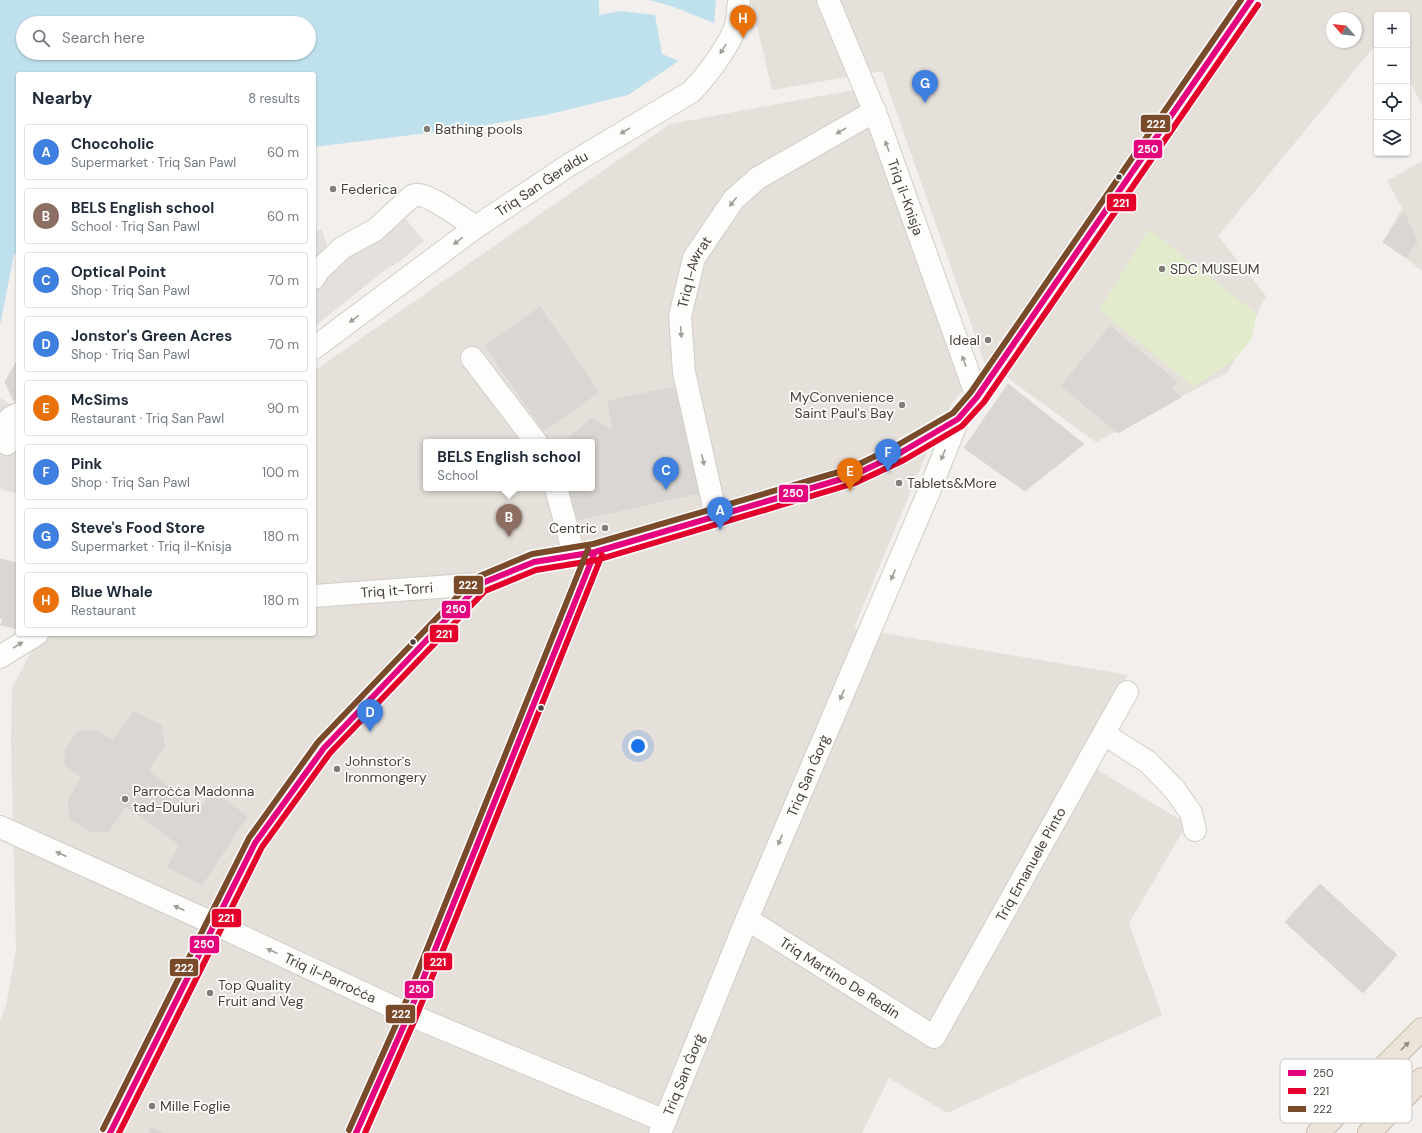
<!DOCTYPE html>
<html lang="en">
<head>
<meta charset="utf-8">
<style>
  :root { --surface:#fff; --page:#f6f6f7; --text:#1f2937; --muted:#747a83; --line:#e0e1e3; --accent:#1a73e8 }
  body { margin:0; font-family:"DM Sans",sans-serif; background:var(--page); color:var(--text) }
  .controls { position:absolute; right:12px; top:12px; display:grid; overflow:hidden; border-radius:4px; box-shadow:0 1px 3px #0004 }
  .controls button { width:36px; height:36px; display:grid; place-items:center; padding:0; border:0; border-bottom:1px solid var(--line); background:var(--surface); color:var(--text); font:20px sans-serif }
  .compass { position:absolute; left:1326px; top:12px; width:36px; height:36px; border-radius:50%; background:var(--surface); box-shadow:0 1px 3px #0004; rotate:298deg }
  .you { position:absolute; left:638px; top:746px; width:14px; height:14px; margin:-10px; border:3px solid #fff; border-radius:50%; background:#1a73e8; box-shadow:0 0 0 6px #1a73e833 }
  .badge { display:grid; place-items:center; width:26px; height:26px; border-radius:50%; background:var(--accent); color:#fff; font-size:13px; font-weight:700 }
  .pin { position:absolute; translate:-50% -33px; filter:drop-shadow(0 1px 2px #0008) }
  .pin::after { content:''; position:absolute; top:21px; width:14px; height:12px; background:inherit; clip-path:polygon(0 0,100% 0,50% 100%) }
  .popup { position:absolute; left:423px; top:439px; width:172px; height:52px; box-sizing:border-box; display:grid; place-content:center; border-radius:4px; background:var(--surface); filter:drop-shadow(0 1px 3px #0005); font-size:13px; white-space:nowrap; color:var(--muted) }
  .popup b { font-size:15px; color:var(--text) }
  .popup::after { content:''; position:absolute; left:50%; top:100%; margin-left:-8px; border:8px solid transparent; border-top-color:var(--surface) }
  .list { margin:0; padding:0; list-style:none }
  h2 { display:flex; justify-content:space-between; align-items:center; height:52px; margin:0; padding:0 16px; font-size:17px }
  h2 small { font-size:13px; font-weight:400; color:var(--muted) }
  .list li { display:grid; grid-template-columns:26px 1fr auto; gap:12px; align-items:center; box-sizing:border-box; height:56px; margin:0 8px 8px; padding:0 8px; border:1px solid var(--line); border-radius:4px }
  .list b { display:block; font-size:15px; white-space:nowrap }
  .list p { margin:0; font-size:13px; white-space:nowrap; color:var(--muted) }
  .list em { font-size:13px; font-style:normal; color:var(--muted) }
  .icon { flex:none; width:22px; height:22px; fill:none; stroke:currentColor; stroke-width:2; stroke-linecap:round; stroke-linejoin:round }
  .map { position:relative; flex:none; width:1422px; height:1133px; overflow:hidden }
  .search { position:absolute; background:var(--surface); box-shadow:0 1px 3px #0004; left:16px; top:16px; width:300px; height:44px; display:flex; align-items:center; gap:10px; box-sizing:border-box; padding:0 14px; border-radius:22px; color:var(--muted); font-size:15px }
  .panel { position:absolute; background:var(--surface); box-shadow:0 1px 3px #0004; left:16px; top:72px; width:300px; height:564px; border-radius:4px }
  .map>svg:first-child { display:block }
  .residential { fill:#e5e0da; fill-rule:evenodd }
  .green { fill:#e3ebcd }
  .parking { fill:#e4e0dd }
  .water { fill:#bfe1ed; fill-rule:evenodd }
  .building { fill:#dad6d3; stroke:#dad6d2 }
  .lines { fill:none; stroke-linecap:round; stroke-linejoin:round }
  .minor-casing { stroke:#d0cdca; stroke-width:24 }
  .highway-casing { stroke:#c9b9a8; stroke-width:24 }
  .minor { stroke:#fdfdfc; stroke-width:22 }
  .highway { stroke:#ece4db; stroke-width:22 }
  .bus-1-casing { stroke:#fff; stroke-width:9 }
  .bus-2-casing { stroke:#fff; stroke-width:9 }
  .bus-3-casing { stroke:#fff; stroke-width:9 }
  .bus-1 { stroke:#e5007d; stroke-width:6 }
  .bus-2 { stroke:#e4002b; stroke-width:6 }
  .bus-3 { stroke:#7a4b2a; stroke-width:6 }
  .oneway { fill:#a29e9a }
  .oneway2 { fill:#928a81 }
  .poi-dot { fill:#847d77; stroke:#fff; stroke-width:1.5 }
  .bus-dot { fill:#484038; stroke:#fff; stroke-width:1.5 }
  .labels { text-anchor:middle; stroke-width:3.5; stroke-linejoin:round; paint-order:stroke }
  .poi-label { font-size:14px; fill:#484038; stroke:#fff; text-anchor:start }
  .street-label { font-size:14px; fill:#484038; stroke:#fff }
  .key { fill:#fff; stroke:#c8c6c3; stroke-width:1 }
  .key-label { font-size:11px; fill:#484038 }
  .line-badge { stroke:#fff; stroke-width:1.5 }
  .badge-label { font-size:11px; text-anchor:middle; font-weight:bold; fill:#fff }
</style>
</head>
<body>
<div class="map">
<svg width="1422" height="1133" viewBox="0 0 1422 1133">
  <rect width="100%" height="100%" fill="#f2efec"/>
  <!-- residential -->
  <path class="residential" d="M751 0H1422V105L1407 75V15H1377V43L1218 236 1266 296 1228 372 1096 442 984 361 882 71 772 90ZM1332 18H1356V42H1332Z
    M869 87 969 383 951 405 922 464 854 628 1128 675 1078 758 1187 824 1129 923 1162 1015 947 1113 889 1078 862 1133H0V1021L6 1005 16 951 11 741 12 688 35 644 47 634H314V371L670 124ZM426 442H592V488H426Z
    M1422 161V271L1406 258 1383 242 1402 208 1387 181Z"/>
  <!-- green -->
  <path class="green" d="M1149 229 1257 314 1251 340 1234 360 1194 387 1099 310Z"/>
  <!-- parking -->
  <path class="parking" d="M401 213 424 241 399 262 384 271 314 327V232L322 229 329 255Z
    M0 398 12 405 18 404V494L0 489Z"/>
  <!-- water -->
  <path class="water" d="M0 0H599V15L621 11 655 15 662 54 679 61 628 95 546 115 468 128 314 147V74H18V250L14 255 0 325ZM23 23H309V53H23Z
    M649 0H716L714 23 671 6Z"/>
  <!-- building -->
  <path class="building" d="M1404 212 1417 242 1406 258 1383 242Z
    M540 307 599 392 544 431 485 346Z
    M1110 326 1177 382 1172 389 1181 397 1118 433 1061 386Z
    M18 359V400L14 401 5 382Z
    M1008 384 1084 444 1025 491 964 448Z
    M674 387 699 493 578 520 569 488H592V442H564L592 418 613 431 608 401Z
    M0 559 18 563V629L1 625 3 618H0Z
    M133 712 161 725 164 747 148 770 199 812 211 790 247 816 202 885 168 867 179 845 126 806 108 832H91L70 819 68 801 82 777 65 765V750L77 732 98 731 113 741Z
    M94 778a23 23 0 1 1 46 0a23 23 0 1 1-46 0Z
    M1320 884 1397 955 1363 993 1285 922Z
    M151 1127 163 1133H149Z"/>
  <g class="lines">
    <defs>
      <g id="minor">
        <path id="s1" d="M828 0 878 120 977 397"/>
        <path d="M314 278 318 271 342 248 375 230 412 196C414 195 416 194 418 195 431 195 464 220 476 227"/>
        <path id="s2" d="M314 348 476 227 569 165 691 92C706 77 725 51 734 31 738 22 738 9 739 0"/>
        <path d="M472 358 536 442"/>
        <path d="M7 444 10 418 18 414"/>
        <path d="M556 488 574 555"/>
        <path id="s3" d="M716 516 684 372 680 316 694 258 734 199 758 178 875 111"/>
        <path id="s4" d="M314 596 480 584"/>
        <path d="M0 657 37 634"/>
        <path d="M1104 734 1148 762 1175 790 1191 813 1195 830"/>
        <path id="s5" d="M0 827 215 924 410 1015 665 1121"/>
        <path id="s6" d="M747 919 934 1037 1127 692"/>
        <path d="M110 1133 255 843 324 748 480 584 534 562 595 552 852 476 900 453 958 419 977 397 1251 0"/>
        <path d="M356 1133 409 1014 595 552"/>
        <path id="s7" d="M660 1133 747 919 930 489 958 419"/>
      </g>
      <path id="highway" d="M1318 1133 1422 1029
        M1369 1133 1422 1079"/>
    </defs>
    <!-- minor casing -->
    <use href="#minor" class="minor-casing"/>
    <!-- highway casing -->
    <use href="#highway" class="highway-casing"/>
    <!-- minor -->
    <use href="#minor" class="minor"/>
    <!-- highway -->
    <use href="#highway" class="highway"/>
    <defs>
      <path id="bus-1" d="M110 1133 255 843 324 748 480 584 534 562 595 552 852 476 900 453 958 419 977 397 1251 0
        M356 1133 409 1014 595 552"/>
      <path id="bus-2" d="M119 1133 262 847 330 753 485 591 536 570 597 560 855 483 904 460 962 426 984 402 1258 5
        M365 1133 416 1017 602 555"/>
      <path id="bus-3" d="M103 1129 249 838 318 742 475 578 532 554 593 544 849 469 896 446 953 413 971 392 1241 0
        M349 1130 402 1011 588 549"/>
    </defs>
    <!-- bus-1 casing -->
    <use href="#bus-1" class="bus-1-casing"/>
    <!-- bus-2 casing -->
    <use href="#bus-2" class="bus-2-casing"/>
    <!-- bus-3 casing -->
    <use href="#bus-3" class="bus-3-casing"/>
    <!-- bus-1 -->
    <use href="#bus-1" class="bus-1"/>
    <!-- bus-2 -->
    <use href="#bus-2" class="bus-2"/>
    <!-- bus-3 -->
    <use href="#bus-3" class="bus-3"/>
  </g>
  <!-- one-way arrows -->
  <defs><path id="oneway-solid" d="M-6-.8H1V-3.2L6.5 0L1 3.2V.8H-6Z"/></defs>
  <g class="oneway">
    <use href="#oneway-solid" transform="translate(723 49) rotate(121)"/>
    <use href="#oneway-solid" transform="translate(625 131) rotate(149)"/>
    <use href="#oneway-solid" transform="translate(841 131) rotate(150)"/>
    <use href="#oneway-solid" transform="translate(887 146) rotate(-110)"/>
    <use href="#oneway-solid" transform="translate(733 202) rotate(128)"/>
    <use href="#oneway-solid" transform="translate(458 241) rotate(143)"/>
    <use href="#oneway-solid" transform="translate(354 319) rotate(144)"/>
    <use href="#oneway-solid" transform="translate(681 332) rotate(86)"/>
    <use href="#oneway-solid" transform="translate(964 361) rotate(-110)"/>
    <use href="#oneway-solid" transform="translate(943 455) rotate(111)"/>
    <use href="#oneway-solid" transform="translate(703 460) rotate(78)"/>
    <use href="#oneway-solid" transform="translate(893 575) rotate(113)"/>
    <use href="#oneway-solid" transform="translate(18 645) rotate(-32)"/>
    <use href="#oneway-solid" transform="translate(842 695) rotate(113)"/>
    <use href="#oneway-solid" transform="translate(780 840) rotate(113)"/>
    <use href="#oneway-solid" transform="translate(61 854) rotate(-156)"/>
    <use href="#oneway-solid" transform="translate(179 908) rotate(-156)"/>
    <use href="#oneway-solid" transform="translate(272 951) rotate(-155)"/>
  </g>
  <use class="oneway2" href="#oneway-solid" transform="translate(1405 1046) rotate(-45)"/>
  <!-- markers -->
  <g class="poi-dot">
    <circle cx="427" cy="129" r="4"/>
    <circle cx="333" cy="189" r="4"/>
    <circle cx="1162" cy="269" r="4"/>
    <circle cx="988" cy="340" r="4"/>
    <circle cx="902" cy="405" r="4"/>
    <circle cx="899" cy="483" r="4"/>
    <circle cx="605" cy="528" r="4"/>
    <circle cx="337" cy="769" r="4"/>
    <circle cx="125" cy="799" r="4"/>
    <circle cx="210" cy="993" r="4"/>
    <circle cx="152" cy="1106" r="4"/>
  </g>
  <g class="bus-dot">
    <circle cx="1119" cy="177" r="3.5"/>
    <circle cx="413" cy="642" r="3.5"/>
    <circle cx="541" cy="708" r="3.5"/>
  </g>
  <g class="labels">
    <!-- poi labels -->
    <g class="poi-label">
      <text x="435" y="134">Bathing pools</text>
      <text x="341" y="194">Federica</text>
      <text x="1170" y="274">SDC MUSEUM</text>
      <text x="980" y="345" text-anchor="end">Ideal</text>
      <text x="894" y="402" text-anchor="end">MyConvenience<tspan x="894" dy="16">Saint Paul's Bay</tspan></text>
      <text x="907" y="488">Tablets&amp;More</text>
      <text x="597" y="533" text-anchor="end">Centric</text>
      <text x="345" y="766">Johnstor's<tspan x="345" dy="16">Ironmongery</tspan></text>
      <text x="133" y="796">Parroċċa Madonna<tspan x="133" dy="16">tad-Duluri</tspan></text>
      <text x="218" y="990">Top Quality<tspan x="218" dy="16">Fruit and Veg</tspan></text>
      <text x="160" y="1111">Mille Foglie</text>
    </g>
    <!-- street labels -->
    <g class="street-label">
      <text dy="5" stroke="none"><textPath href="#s2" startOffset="281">Triq San Ġeraldu</textPath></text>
      <text dy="5" stroke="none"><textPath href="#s1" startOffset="212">Triq il-Knisja</textPath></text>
      <text dy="5" stroke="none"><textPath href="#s3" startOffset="250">Triq l-Awrat</textPath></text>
      <text dy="5" stroke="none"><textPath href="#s4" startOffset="83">Triq it-Torri</textPath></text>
      <text dy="5" stroke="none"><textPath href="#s7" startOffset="387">Triq San Ġorġ</textPath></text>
      <text dy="5" stroke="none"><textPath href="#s6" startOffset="419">Triq Emanuele Pinto</textPath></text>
      <text dy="5" stroke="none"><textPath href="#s5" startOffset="363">Triq il-Parroċċa</textPath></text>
      <text dy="5" stroke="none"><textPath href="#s6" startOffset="110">Triq Martino De Redin</textPath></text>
      <text dy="5" stroke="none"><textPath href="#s7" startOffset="63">Triq San Ġorġ</textPath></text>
    </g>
  </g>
  <!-- legend -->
  <rect x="1280" y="1059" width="132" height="64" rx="6" class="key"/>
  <rect x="1288" y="1070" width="18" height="6" fill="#e5007d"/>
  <rect x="1288" y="1088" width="18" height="6" fill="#e4002b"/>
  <rect x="1288" y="1106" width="18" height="6" fill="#7a4b2a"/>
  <g class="key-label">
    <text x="1313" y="1077">250</text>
    <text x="1313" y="1095">221</text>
    <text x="1313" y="1113">222</text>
  </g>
  <g class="line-badge">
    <rect x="1140" y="114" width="31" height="19" rx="4" fill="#7a4b2a"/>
    <rect x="1133" y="139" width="30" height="20" rx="4" fill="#e5007d"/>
    <rect x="1106" y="193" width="31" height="19" rx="4" fill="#e4002b"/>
    <rect x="778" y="484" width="31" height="19" rx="4" fill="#e5007d"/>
    <rect x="453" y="575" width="31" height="20" rx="4" fill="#7a4b2a"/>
    <rect x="441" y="600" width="30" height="19" rx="4" fill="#e5007d"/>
    <rect x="429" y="624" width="30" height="19" rx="4" fill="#e4002b"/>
    <rect x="211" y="908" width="31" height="20" rx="4" fill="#e4002b"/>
    <rect x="189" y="935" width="31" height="19" rx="4" fill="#e5007d"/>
    <rect x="423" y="952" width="30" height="19" rx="4" fill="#e4002b"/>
    <rect x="169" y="958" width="30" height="19" rx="4" fill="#7a4b2a"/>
    <rect x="404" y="980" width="30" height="19" rx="4" fill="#e5007d"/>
    <rect x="385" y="1004" width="31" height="20" rx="4" fill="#7a4b2a"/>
  </g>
  <g class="badge-label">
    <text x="1156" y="128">222</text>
    <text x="1148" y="153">250</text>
    <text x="1121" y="207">221</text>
    <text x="793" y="497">250</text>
    <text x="468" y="589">222</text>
    <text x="456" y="613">250</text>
    <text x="444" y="638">221</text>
    <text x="226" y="922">221</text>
    <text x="204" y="948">250</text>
    <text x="438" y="966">221</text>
    <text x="184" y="972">222</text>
    <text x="419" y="993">250</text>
    <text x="401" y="1018">222</text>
  </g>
</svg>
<div class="controls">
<button>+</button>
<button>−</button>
<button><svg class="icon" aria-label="locate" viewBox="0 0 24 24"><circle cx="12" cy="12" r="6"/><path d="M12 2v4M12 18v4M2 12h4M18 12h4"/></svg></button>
<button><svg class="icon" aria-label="layers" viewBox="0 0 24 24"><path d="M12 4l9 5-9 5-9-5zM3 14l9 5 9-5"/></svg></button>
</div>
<svg class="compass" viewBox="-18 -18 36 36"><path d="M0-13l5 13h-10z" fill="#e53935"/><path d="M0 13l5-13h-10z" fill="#747a83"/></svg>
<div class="you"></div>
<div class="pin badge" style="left:720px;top:530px;background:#3f7fe0">A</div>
<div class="pin badge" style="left:509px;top:537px;background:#8d6e63">B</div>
<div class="popup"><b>BELS English school</b>School</div>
<div class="pin badge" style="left:666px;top:490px;background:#3f7fe0">C</div>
<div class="pin badge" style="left:370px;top:732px;background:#3f7fe0">D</div>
<div class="pin badge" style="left:850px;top:491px;background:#e8710a">E</div>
<div class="pin badge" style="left:888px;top:472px;background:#3f7fe0">F</div>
<div class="pin badge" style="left:925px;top:103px;background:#3f7fe0">G</div>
<div class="pin badge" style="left:743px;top:38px;background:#e8710a">H</div>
<div class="search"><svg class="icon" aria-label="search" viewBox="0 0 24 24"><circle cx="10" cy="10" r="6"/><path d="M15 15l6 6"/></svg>Search here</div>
<section class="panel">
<h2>Nearby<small>8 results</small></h2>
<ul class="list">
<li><span class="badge" style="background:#3f7fe0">A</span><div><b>Chocoholic</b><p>Supermarket · Triq San Pawl</p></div><em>60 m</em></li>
<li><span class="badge" style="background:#8d6e63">B</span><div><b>BELS English school</b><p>School · Triq San Pawl</p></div><em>60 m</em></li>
<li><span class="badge" style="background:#3f7fe0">C</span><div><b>Optical Point</b><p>Shop · Triq San Pawl</p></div><em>70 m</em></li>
<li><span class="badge" style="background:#3f7fe0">D</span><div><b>Jonstor's Green Acres</b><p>Shop · Triq San Pawl</p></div><em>70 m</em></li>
<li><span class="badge" style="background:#e8710a">E</span><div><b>McSims</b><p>Restaurant · Triq San Pawl</p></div><em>90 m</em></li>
<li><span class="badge" style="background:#3f7fe0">F</span><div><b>Pink</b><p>Shop · Triq San Pawl</p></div><em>100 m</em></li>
<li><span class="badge" style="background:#3f7fe0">G</span><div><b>Steve's Food Store</b><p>Supermarket · Triq il-Knisja</p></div><em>180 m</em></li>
<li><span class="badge" style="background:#e8710a">H</span><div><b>Blue Whale</b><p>Restaurant</p></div><em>180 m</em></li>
</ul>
</section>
</div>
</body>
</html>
